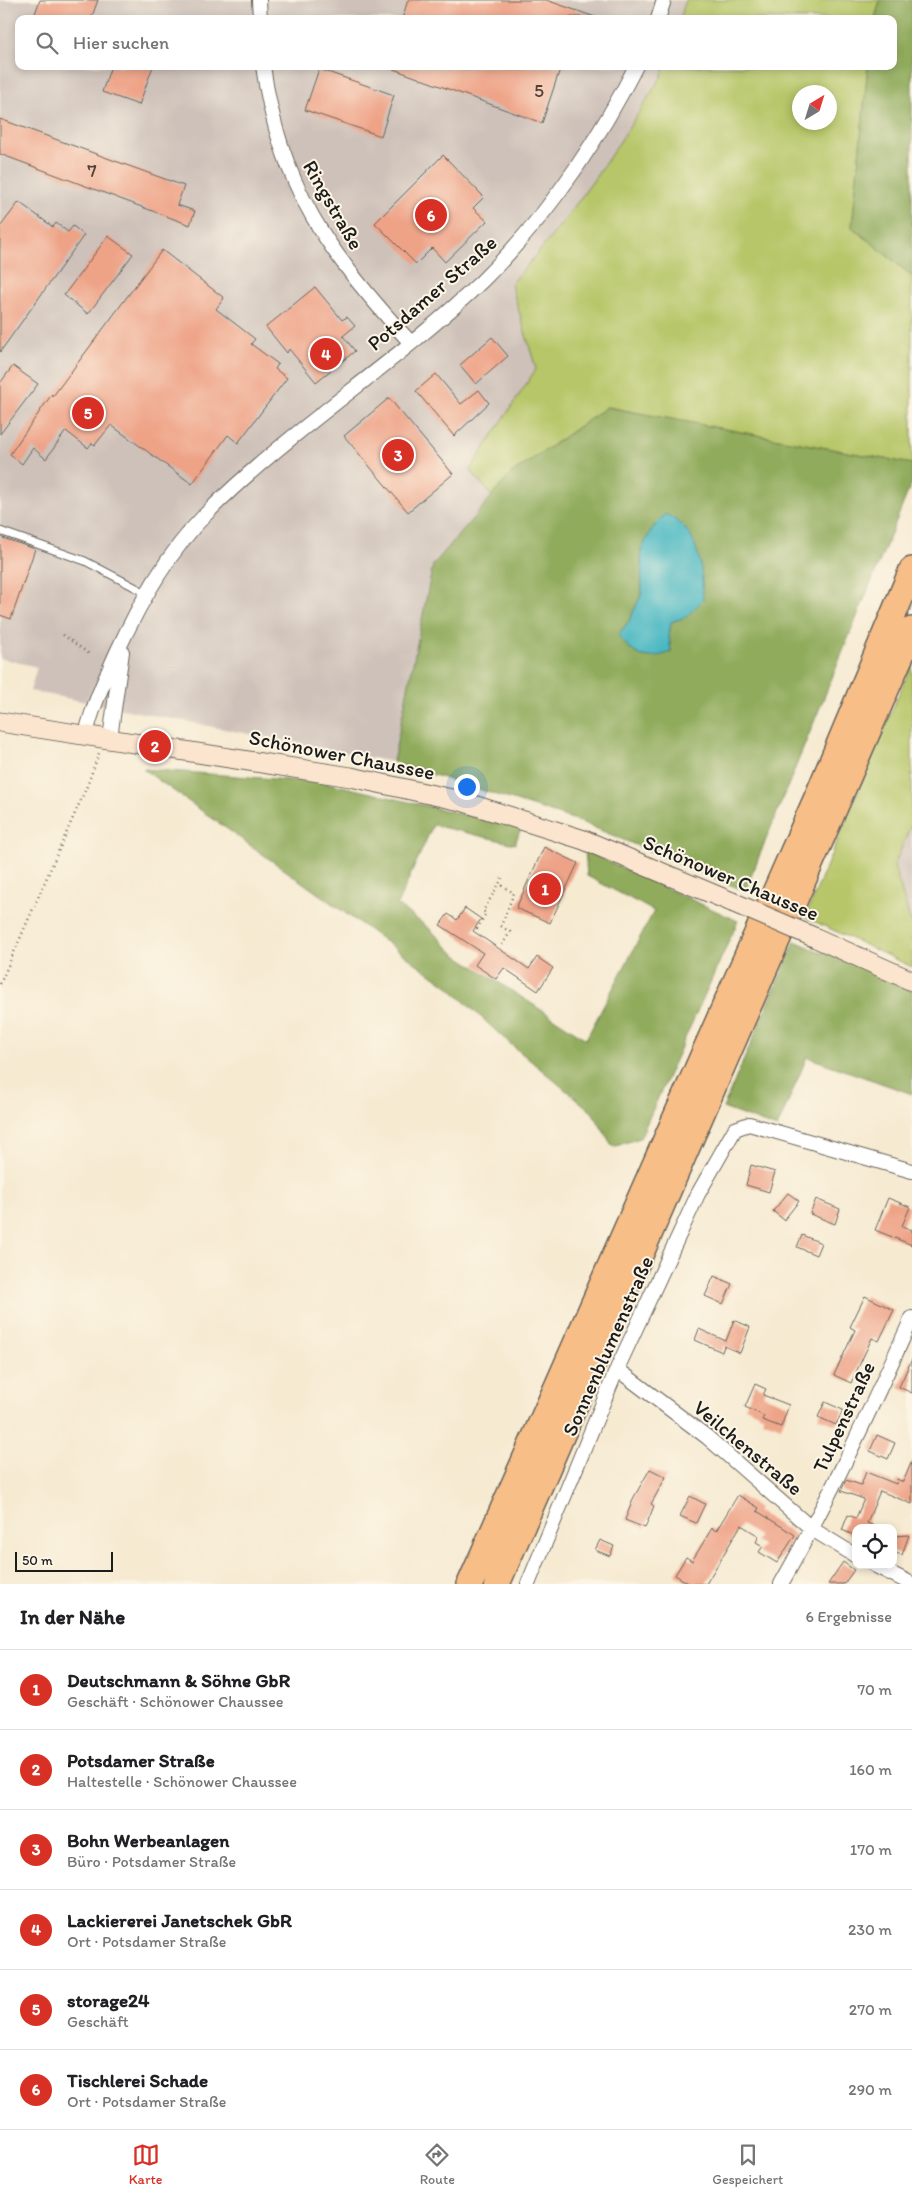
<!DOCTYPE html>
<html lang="de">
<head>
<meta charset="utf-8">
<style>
  :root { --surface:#fff; --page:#f2f2f2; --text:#202124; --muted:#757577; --line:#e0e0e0; --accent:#d93025 }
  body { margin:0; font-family:Itim,sans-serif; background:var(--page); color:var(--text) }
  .controls { position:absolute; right:15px; bottom:15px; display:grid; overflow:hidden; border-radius:10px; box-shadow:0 2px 8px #0003 }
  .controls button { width:45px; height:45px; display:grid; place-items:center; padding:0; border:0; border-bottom:1px solid var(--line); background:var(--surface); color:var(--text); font:25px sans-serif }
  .compass { position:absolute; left:792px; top:85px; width:45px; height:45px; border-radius:50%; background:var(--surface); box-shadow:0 2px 8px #0003; rotate:38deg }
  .scale { position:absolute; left:15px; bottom:12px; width:98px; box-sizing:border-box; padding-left:5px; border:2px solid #1c1c1c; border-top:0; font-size:14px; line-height:18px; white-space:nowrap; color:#1c1c1c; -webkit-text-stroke:4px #fcf5e5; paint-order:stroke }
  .you { position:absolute; left:466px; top:786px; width:18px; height:18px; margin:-12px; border:4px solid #fff; border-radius:50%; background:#1a73e8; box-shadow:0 0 0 8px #1a73e833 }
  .badge { display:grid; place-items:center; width:32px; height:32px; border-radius:50%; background:var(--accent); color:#fff; font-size:16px; font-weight:700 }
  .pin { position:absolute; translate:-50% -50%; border:2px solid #fff; box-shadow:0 1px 5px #0006 }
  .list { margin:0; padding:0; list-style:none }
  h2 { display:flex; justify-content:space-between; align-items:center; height:65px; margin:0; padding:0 20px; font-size:21px }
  h2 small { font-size:16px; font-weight:400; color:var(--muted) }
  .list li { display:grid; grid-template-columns:32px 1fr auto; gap:15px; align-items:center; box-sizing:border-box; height:80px; padding:0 20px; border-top:1px solid var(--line) }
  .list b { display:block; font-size:19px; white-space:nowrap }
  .list p { margin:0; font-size:16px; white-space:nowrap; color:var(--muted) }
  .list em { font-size:16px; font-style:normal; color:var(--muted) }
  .icon { flex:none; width:28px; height:28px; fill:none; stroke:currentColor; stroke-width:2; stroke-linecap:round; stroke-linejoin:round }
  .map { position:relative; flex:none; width:912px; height:1584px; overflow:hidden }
  .search { position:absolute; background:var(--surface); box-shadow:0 2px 8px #0003; left:15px; right:15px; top:15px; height:55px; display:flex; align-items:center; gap:12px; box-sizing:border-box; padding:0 18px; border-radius:10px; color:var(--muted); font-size:19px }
  .sheet { height:545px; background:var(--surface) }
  nav { display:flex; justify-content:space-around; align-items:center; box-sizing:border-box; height:70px; border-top:1px solid var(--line); background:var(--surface); font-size:14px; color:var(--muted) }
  nav a { display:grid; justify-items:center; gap:2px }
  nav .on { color:var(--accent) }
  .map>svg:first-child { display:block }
  .industrial { fill:#cec1b9; fill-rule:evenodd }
  .green { fill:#b6c668; stroke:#697142; fill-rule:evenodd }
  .forest { fill:#90ab5c; stroke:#56643c; fill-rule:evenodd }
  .water { fill:#4ab8c2; stroke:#336a6f }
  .building { fill:#eea387 }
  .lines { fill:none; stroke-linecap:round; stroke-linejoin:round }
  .service-casing { stroke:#68645b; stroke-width:9 }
  .minor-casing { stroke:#68645b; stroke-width:16 }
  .secondary-casing { stroke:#68645b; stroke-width:21 }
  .motorway-casing { stroke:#68645b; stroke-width:28 }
  .path { stroke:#68645b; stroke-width:2.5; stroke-dasharray:1 4; stroke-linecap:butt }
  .service { stroke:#fff; stroke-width:7 }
  .minor { stroke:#fff; stroke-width:14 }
  .secondary { stroke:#fce5cf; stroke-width:19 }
  .motorway { stroke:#f7be87; stroke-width:25 }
  .secondary-bridge-casing { stroke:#68645b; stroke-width:21; stroke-linecap:butt }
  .secondary-bridge { stroke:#fce5cf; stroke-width:19 }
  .labels { text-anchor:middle; stroke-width:4; stroke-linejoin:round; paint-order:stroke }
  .number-label { font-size:19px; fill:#503e37 }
  .street-label { font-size:21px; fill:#1c1c1c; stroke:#fcf5e5 }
</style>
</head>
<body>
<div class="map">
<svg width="912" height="1584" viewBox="0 0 912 1584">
  <rect width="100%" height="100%" fill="#fcf5e5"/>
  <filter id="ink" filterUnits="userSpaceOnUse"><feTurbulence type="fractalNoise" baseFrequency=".02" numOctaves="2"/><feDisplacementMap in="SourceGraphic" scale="10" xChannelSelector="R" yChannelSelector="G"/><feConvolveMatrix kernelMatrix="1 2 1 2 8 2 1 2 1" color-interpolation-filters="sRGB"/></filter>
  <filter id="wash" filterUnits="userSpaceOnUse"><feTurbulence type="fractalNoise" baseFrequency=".0096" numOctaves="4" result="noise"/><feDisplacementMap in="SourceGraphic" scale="20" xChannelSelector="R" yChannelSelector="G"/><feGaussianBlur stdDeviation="1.12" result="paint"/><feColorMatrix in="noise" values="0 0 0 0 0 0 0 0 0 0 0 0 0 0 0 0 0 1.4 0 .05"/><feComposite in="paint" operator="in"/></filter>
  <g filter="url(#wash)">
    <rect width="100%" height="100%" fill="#f6ead1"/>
    <!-- industrial -->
    <path class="industrial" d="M0 0H912V464L607 407 433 565 393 762 30 691 37 667 0 658ZM19 19H893V66H19ZM800 92H830V122H800Z
      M912 823V926L894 866Z"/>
    <!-- green -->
    <path class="green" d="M686 0H880L875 19H680Z
      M665 66H868L852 227 912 276V464L607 407 510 475 492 496 470 470 536 369 511 284C569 220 616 150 661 77ZM800 92H830V122H800Z
      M912 663V823L894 866 912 926V967L805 917Z"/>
    <!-- forest -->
    <path class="forest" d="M880 0H912V276L852 227 868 66H893V19H875Z
      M607 407 912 464V482L745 891 576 820 393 762 433 565 510 475ZM641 550 686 617 671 622 669 636 671 652 619 635 629 621 642 593Z
      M143 769 328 783 521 828 515 844 433 825 397 905 429 928 455 954 586 1039 654 911 587 876 585 851 738 921 640 1138 613 1147 592 1112 507 1041 445 984Z
      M795 941 823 953 824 949 912 989V1094L807 1057 777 1128 723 1108Z"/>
    <!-- water -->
    <path class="water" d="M665 514C700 528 702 567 703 600L686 617 671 622 669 636 671 652C644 662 635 657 618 635L629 621 642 593 641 550 651 530Z"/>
    <g id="blocks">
      <!-- building -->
      <path class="building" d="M40 0H98L91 19H33Z
        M408 0H546L595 17 402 19Z
        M111 66H153L139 105 102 92Z
        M385 66H561L542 123Z
        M319 69 394 95 381 136 305 110Z
        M0 119 184 186 177 205 195 211 190 225 0 154Z
        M443 155 484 197 473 208 487 221 445 262 432 248 416 264 375 223Z
        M19 202 53 227 56 223 68 232 73 226 84 235 0 352V227Z
        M108 236 133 254 88 314 64 295Z
        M162 250 224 298 216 309 255 339 251 344 278 364 275 369 287 378 238 443 228 435 192 484 111 425 95 445 92 443 88 448 66 431 46 459 33 448 22 464 10 454 52 394 53 396Z
        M315 287 342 320 347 317 355 326 343 336 355 351 316 382 289 349 287 353 266 327Z
        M492 337 508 356 476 384 460 365Z
        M13 366 38 384 0 434V383Z
        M436 374 461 404 479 390 489 403 454 436 416 391Z
        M389 398 453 474 408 512 344 436Z
        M0 537 35 549 11 619 0 615Z
        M544 847 578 863 550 923 516 908Z
        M465 908 481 919 473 931 529 969 537 957 553 968 538 991 504 968 496 979 475 965 483 953 440 925 448 914 457 920Z
        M751 1165 775 1172 769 1192 746 1185Z
        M788 1193 799 1201 784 1220 773 1211Z
        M888 1198 910 1207 902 1226 912 1230V1245L875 1230Z
        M816 1199 840 1209 835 1224 810 1214Z
        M802 1235 821 1243 816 1255 797 1247Z
        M714 1276 732 1284 723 1304 705 1296Z
        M865 1296 894 1310 879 1341 872 1338 851 1383 834 1375 855 1330 850 1327Z
        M734 1320 750 1327 740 1353 724 1346 722 1352 695 1340 699 1329 726 1341Z
        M912 1359V1393L899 1387Z
        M755 1384 766 1389 763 1395 789 1405 781 1427 762 1420 764 1416 745 1407Z
        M825 1402 843 1410 836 1425 818 1417Z
        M877 1435 895 1443 888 1459 870 1451Z
        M912 1461V1504L880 1491 867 1523 879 1528H856V1536L842 1530 848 1515 856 1518 864 1499 841 1491 846 1480 861 1485 866 1472 896 1484 897 1479 903 1482Z
        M650 1469 666 1477 651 1504 654 1506 645 1528 625 1520 634 1497Z
        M738 1495 759 1508 757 1511 795 1535 777 1563 759 1552 763 1546 756 1542 759 1536 741 1525 706 1584H690L675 1575 686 1557 692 1561 712 1528 716 1531Z
        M690 1496 705 1504 696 1523 680 1516Z
        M909 1535 902 1555 893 1552V1536Z
        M600 1540 614 1546 610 1556 595 1550Z
        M843 1562 854 1570 844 1584H828Z"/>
    </g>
  </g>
  <g filter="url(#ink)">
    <use href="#blocks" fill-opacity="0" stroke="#68645b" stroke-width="1"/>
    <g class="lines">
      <defs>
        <path id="service" d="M0 531 85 561 146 593"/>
        <path id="minor" d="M259 0 260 19
          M658 19 664 0
          M263 66C280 188 329 253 410 342
          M86 734C93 705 105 679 117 652 140 602 167 554 205 515 290 429 395 365 482 281 545 219 596 145 636 66
          M110 738 122 652
          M617 1369 707 1437 812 1529 856 1556
          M874 1565 912 1584
          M528 1584 617 1369 698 1194 735 1129 749 1124 912 1171
          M781 1584C830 1498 871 1408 912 1318"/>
        <path id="secondary" d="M0 722 351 777 461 801 584 840 732 902
          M816 938 912 981"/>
        <path id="motorway" d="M470 1584 818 795 912 570
          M497 1584 912 630"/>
      </defs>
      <!-- service casing -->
      <use href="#service" class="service-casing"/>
      <!-- minor casing -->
      <use href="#minor" class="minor-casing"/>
      <!-- secondary casing -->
      <use href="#secondary" class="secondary-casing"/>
      <!-- motorway casing -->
      <use href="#motorway" class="motorway-casing"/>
      <!-- path -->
      <path class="path" d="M63 635 91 655
        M477 929 486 913 483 911 499 884
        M502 945 510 932 501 926 514 893 499 884 502 878
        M0 984 87 786 99 753"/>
      <!-- service -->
      <use href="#service" class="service"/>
      <!-- minor -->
      <use href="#minor" class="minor"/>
      <!-- secondary -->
      <use href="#secondary" class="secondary"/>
      <!-- motorway -->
      <use href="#motorway" class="motorway"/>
      <defs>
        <path id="secondary-bridge" d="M732 902 816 938"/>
      </defs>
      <!-- secondary-bridge casing -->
      <use href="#secondary-bridge" class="secondary-bridge-casing"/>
      <!-- secondary-bridge -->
      <use href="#secondary-bridge" class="secondary-bridge"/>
    </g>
  </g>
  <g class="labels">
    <!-- number labels -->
    <g class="number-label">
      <text x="539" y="97">5</text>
      <text x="92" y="177">7</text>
    </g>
    <!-- street labels -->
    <g class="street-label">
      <text transform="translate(333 205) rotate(60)" y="7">Ringstraße</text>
      <text transform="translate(432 293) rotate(-41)" y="7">Potsdamer Straße</text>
      <text transform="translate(342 755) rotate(11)" y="7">Schönower Chaussee</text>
      <text transform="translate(731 878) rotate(23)" y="7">Schönower Chaussee</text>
      <text transform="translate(608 1346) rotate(-66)" y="7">Sonnenblumenstraße</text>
      <text transform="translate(844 1417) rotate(-65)" y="7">Tulpenstraße</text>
      <text transform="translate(748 1448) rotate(40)" y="7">Veilchenstraße</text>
    </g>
  </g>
</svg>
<div class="controls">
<button><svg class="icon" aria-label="locate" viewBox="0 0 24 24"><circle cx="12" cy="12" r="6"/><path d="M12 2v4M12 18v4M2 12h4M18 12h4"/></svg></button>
</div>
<svg class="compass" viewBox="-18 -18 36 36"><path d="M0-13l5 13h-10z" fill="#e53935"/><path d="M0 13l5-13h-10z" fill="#757577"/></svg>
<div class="scale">50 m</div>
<div class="you"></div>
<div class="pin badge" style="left:545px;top:889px">1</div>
<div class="pin badge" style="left:155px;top:746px">2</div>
<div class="pin badge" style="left:398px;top:455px">3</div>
<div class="pin badge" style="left:326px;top:354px">4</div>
<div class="pin badge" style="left:88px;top:413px">5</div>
<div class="pin badge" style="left:431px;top:215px">6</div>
<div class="search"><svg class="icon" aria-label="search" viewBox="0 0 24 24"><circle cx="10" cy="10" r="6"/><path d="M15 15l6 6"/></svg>Hier suchen</div>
</div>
<section class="sheet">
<h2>In der Nähe<small>6 Ergebnisse</small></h2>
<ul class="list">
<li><span class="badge">1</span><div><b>Deutschmann &amp; Söhne GbR</b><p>Geschäft · Schönower Chaussee</p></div><em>70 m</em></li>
<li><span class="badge">2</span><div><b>Potsdamer Straße</b><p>Haltestelle · Schönower Chaussee</p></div><em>160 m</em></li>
<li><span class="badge">3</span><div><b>Bohn Werbeanlagen</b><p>Büro · Potsdamer Straße</p></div><em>170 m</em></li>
<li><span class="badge">4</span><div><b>Lackiererei Janetschek GbR</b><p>Ort · Potsdamer Straße</p></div><em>230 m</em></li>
<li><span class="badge">5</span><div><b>storage24</b><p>Geschäft</p></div><em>270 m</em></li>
<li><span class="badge">6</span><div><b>Tischlerei Schade</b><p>Ort · Potsdamer Straße</p></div><em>290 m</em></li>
</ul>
</section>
<nav>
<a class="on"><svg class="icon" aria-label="map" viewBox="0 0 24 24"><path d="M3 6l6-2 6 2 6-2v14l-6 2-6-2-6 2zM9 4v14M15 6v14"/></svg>Karte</a>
<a><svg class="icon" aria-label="directions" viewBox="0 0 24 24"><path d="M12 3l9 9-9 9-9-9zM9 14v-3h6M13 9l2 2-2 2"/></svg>Route</a>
<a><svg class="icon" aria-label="saved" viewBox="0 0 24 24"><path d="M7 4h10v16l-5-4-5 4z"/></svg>Gespeichert</a>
</nav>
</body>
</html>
